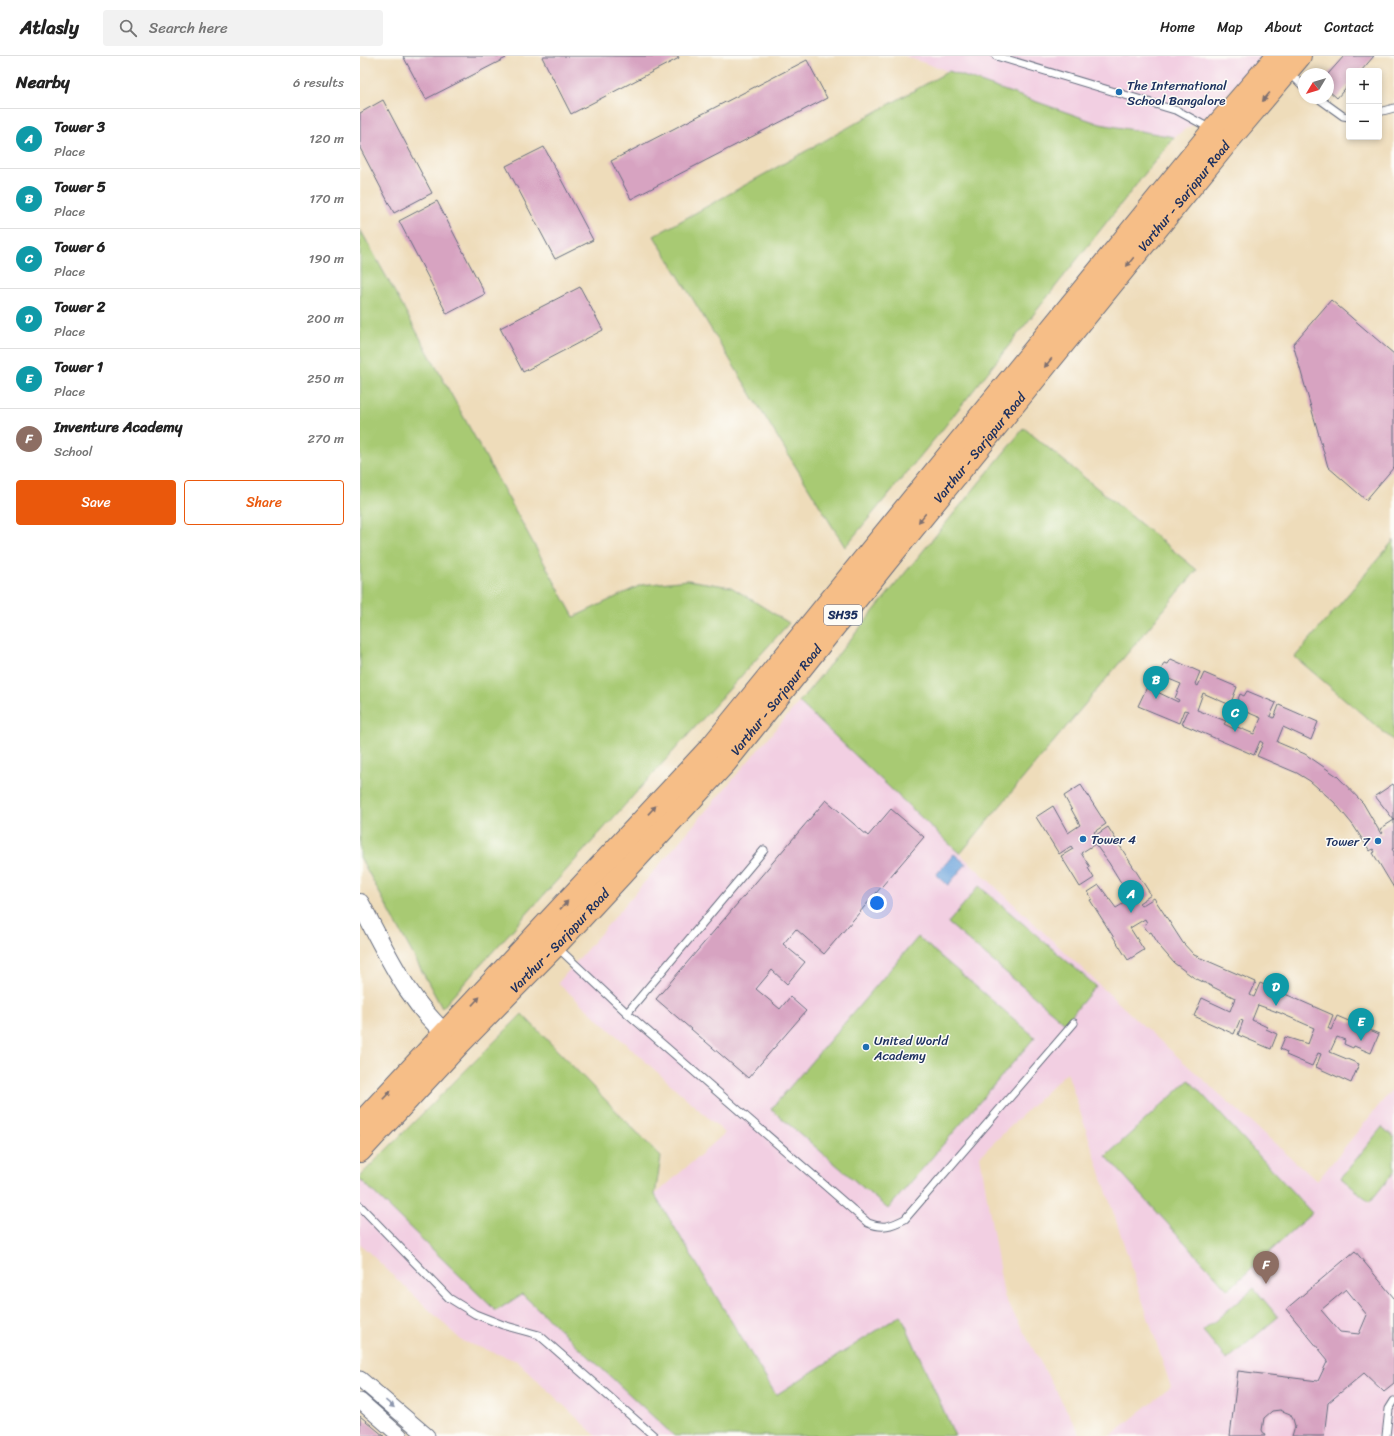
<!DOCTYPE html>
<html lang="en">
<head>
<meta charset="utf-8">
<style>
  :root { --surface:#fff; --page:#f2f2f2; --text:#222; --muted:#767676; --line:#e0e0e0; --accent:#ea580c }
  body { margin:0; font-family:Sriracha,sans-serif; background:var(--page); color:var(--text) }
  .controls { position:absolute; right:12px; top:12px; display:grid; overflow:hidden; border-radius:4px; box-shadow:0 2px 6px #0003 }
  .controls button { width:36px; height:36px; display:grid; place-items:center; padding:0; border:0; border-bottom:1px solid var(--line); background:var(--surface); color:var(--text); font:20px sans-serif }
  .compass { position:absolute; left:938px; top:12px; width:36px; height:36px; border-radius:50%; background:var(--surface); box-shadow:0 2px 6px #0003; rotate:232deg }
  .you { position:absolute; left:517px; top:847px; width:14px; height:14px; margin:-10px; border:3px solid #fff; border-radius:50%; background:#1a73e8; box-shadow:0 0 0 6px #1a73e833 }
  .badge { display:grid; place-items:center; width:26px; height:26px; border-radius:50%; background:var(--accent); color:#fff; font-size:13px; font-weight:700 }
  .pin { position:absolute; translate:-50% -33px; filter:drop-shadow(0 1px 2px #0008) }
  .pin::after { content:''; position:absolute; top:21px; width:14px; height:12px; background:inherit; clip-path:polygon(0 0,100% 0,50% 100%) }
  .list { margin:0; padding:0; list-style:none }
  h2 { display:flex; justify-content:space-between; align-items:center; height:52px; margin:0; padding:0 16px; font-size:17px }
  h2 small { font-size:13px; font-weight:400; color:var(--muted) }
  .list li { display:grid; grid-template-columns:26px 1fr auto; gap:12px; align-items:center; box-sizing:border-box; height:60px; padding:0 16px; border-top:1px solid var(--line) }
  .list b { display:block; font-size:15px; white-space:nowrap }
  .list p { margin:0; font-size:13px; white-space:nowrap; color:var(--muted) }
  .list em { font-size:13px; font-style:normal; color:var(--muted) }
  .actions { display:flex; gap:8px; padding:12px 16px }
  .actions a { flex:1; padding:9px 0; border:1px solid var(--accent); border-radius:4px; text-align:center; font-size:14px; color:var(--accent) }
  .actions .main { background:var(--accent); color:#fff }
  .icon { flex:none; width:22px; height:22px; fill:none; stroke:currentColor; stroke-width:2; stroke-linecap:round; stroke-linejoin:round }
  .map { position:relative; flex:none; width:1034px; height:1380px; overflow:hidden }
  header { display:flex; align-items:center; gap:24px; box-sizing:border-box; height:56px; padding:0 20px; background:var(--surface); border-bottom:1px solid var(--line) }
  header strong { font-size:19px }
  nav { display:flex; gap:22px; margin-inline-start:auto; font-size:14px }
  .search { width:280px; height:36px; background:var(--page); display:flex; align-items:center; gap:10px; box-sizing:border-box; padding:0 14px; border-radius:4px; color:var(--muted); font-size:15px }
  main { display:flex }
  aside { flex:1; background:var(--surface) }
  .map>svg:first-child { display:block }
  .built { fill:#f2cfe2 }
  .green { fill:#a8ca73; stroke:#627c68 }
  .water { fill:#6fa6dd; stroke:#456a9e }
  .building { fill:#d7a3c1; fill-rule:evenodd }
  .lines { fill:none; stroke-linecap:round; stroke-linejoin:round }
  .service-casing { stroke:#656c7e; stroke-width:9 }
  .minor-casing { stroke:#656c7e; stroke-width:17 }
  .tertiary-casing { stroke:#656c7e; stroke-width:20 }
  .primary-casing { stroke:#656c7e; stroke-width:24 }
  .service { stroke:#fff; stroke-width:7 }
  .minor { stroke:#fff; stroke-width:15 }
  .tertiary { stroke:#fff; stroke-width:18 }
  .primary { stroke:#f6be87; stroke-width:22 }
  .oneway { fill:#7e6f70 }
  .oneway2 { fill:#8d97ae }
  .poi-dot { fill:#1f6fb2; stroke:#fdfcf7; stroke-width:1.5 }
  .labels { text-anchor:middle; stroke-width:3; stroke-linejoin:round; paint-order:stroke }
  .shield { fill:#fdfcf7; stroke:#5f6c8c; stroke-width:1 }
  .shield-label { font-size:12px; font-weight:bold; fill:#1b2f5e }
  .poi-label { font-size:13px; fill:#1b2f5e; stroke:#fdfcf7; text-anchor:start }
  .street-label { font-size:13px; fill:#1b2f5e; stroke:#fdfcf7 }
</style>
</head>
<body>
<header>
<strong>Atlasly</strong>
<div class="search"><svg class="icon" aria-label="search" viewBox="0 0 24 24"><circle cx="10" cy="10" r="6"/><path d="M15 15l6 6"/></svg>Search here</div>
<nav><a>Home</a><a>Map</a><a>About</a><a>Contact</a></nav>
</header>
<main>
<aside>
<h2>Nearby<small>6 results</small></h2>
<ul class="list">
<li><span class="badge" style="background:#0f9aa8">A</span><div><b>Tower 3</b><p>Place</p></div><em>120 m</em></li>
<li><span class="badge" style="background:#0f9aa8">B</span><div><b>Tower 5</b><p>Place</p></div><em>170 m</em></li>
<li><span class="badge" style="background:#0f9aa8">C</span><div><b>Tower 6</b><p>Place</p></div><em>190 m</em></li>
<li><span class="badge" style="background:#0f9aa8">D</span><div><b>Tower 2</b><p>Place</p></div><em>200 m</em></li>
<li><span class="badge" style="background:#0f9aa8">E</span><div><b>Tower 1</b><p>Place</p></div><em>250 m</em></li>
<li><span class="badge" style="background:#8d6e63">F</span><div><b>Inventure Academy</b><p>School</p></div><em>270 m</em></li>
</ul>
<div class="actions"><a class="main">Save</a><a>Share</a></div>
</aside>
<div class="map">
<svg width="1034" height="1380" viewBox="0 0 1034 1380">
  <rect width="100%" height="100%" fill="#fdfcf7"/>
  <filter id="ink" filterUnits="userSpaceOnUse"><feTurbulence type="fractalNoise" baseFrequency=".025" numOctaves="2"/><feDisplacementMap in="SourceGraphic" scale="8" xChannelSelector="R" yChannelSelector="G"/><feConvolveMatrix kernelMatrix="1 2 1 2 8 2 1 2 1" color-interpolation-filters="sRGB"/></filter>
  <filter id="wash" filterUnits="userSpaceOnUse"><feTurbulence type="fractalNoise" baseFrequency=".012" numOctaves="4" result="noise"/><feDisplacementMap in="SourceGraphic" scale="16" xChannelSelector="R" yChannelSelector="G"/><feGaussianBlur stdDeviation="0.9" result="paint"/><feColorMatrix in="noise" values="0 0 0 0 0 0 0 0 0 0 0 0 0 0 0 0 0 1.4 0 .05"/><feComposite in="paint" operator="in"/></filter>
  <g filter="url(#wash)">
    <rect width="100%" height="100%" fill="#eedcba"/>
    <!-- built -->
    <path class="built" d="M544 0H902L850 57 814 81 740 68Z
      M439 646 779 966 957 1125 1034 1031V1380H750L811 1331 707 1016 620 1100 644 1240 721 1380H595L541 1259 416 1340 295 1139 365 1077 198 927Z
      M0 1123 136 1255 162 1238 314 1380H236L157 1305 102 1285 0 1188Z"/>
    <!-- green -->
    <path class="green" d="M589 15 740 68 814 81 582 374 485 491 294 180Z
      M0 173 214 561 281 529 328 524 371 531 429 567 82 952 0 801Z
      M664 372 837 514 600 798 439 646Z
      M1034 484V685L935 601Z
      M619 830 736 930 705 967 588 867Z
      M558 881 675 981 528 1153 411 1053Z
      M162 958 301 1101 295 1139 416 1339 541 1259 595 1380H314L162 1238 136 1255 0 1123V1120Z
      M829 1024 952 1157 868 1234 746 1100Z
      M1022 1071 1034 1081V1116L1010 1146 981 1122Z
      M894 1232 918 1261 867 1304 843 1275Z"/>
    <!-- water -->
    <path class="water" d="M594 798 606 808 588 829 576 819Z"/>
    <g id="blocks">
      <!-- building -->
      <path class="building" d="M43 0H145L146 2 66 43Z
        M184 0H318L319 2 211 58 182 1Z
        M984 0H1014L1001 15H989V28L977 42 968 34V18Z
        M447 4 467 42 271 143 251 105Z
        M23 44 72 137 34 157 0 92V57Z
        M184 91 233 184 195 203 146 110Z
        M77 145 125 238 87 258 39 165Z
        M220 231 243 274 163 316 140 272Z
        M971 244 1034 298V411L1006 444 968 411 933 288Z
        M811 603 840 616 835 628 838 630 844 617 877 631 870 649 843 637 837 654 866 665 864 668 874 673 875 670 894 678 901 662 875 651 880 638 884 640 887 635 916 647 910 660 914 662 919 649 958 666 951 684 923 671 917 686 945 698 977 720 1003 747 1021 778 1023 777 1020 773 1034 764 1015 740 1033 728 1034 730V792L1032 793 1034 796V832L1013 797 1015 796 1013 793 1010 795 993 769 974 746 950 725 937 717 897 700 903 687 900 685 894 699 822 668 828 655 824 654 819 667 778 650 787 631 818 646 819 644 815 642 821 628 799 619 804 607 808 608Z
        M721 729 746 768 734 776 736 779 748 771 791 839 779 847 781 850 794 842 823 887 834 899 896 926 890 939 894 941 900 927 973 959 968 972 971 974 977 960 1019 978 1011 997 994 990 993 992 984 988 985 984 977 981 970 996 999 1008 991 1027 956 1011 961 998 958 997 952 1010 926 999 927 996 920 993 925 981 948 988 954 972 920 957 898 949 892 964 907 971 906 973 917 978 911 993 878 979 883 965 880 964 874 978 834 960 842 942 870 955 875 942 833 921 814 907 801 892 791 876 789 877 783 869 787 867 785 863 770 872 784 894 768 904 730 844 732 843 728 836 739 829 756 852 771 843 749 807 735 788 721 797 730 811 728 812 734 822 720 831 701 800 713 793 711 790 699 798 676 761 693 750 708 777 720 769 704 740Z
        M466 744 508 780 531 753 564 781 464 898 436 873 423 888 445 906 427 928 412 914 396 933 420 953 430 941 446 955 388 1022 296 943Z
        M995 1195 1034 1242V1328L1024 1336 1004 1317 968 1347 964 1380H932L935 1370 933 1363 930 1358 920 1354 912 1355 904 1362 902 1374 905 1380H870L878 1315 958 1325 968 1304 926 1253ZM986 1233 1007 1259 999 1278 980 1276 961 1254Z
        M0 1360 24 1380H0Z"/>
    </g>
  </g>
  <g filter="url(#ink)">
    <use href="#blocks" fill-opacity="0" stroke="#656c7e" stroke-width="1"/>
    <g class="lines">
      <defs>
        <path id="service" d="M636 0 818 55 851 73
          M930 17 944 31
          M958 42 983 60 989 61
          M1019 56 1034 52
          M197 891 267 957 508 1167C523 1173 531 1170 545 1163L714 967
          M267 957 404 794
          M0 1150 89 1242 115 1258 143 1269 179 1279 294 1380
          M1026 1380 1029 1353 1034 1345"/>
        <path id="minor" d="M0 1323 67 1380
          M0 1345 40 1380"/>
        <path id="tertiary" d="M0 847C26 895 50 952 95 985"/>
        <g id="primary">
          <path d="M0 1068 351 691 853 74 917 0"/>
          <path id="s1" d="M0 1095 99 988 195 890 366 706 526 506 869 84 940 0"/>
        </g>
      </defs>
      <!-- service casing -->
      <use href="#service" class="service-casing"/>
      <!-- minor casing -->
      <use href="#minor" class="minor-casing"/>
      <!-- tertiary casing -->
      <use href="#tertiary" class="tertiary-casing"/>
      <!-- primary casing -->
      <use href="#primary" class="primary-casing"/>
      <!-- service -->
      <use href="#service" class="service"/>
      <!-- minor -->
      <use href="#minor" class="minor"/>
      <!-- tertiary -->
      <use href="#tertiary" class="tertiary"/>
      <!-- primary -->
      <use href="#primary" class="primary"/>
    </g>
    <!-- one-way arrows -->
    <defs><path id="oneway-solid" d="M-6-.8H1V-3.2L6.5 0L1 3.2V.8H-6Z"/></defs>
    <g class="oneway">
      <use href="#oneway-solid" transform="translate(906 41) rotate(130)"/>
      <use href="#oneway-solid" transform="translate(770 206) rotate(129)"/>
      <use href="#oneway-solid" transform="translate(688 307) rotate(129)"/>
      <use href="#oneway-solid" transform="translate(562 462) rotate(129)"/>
      <use href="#oneway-solid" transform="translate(292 754) rotate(-47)"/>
      <use href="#oneway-solid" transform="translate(204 849) rotate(-47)"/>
      <use href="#oneway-solid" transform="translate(116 945) rotate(-47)"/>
      <use href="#oneway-solid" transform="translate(27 1039) rotate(-46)"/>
    </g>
    <use class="oneway2" href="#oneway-solid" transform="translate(30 1348) rotate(40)"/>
  </g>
  <!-- markers -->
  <g class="poi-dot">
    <circle cx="759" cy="36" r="4"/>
    <circle cx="723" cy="783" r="4"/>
    <circle cx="1018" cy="785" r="4"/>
    <circle cx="506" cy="991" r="4"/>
  </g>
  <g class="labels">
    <!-- shield labels -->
    <rect class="shield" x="464" y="549" width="38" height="20" rx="3"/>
    <g class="shield-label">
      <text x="483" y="563">SH35</text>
    </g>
    <!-- poi labels -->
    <g class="poi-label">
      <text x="767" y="34">The International<tspan x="767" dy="15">School Bangalore</tspan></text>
      <text x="731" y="788">Tower 4</text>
      <text x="1010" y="790" text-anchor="end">Tower 7</text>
      <text x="514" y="989">United World<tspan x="514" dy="15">Academy</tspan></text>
    </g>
    <!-- street labels -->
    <g class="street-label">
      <text dy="5" stroke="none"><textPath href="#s1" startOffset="1262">Varthur - Sarjapur Road</textPath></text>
      <text dy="5" stroke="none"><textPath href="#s1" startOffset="938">Varthur - Sarjapur Road</textPath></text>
      <text dy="5" stroke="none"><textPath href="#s1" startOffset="614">Varthur - Sarjapur Road</textPath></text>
      <text dy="5" stroke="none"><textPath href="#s1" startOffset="290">Varthur - Sarjapur Road</textPath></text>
    </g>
  </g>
</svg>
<div class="controls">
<button>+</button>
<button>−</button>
</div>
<svg class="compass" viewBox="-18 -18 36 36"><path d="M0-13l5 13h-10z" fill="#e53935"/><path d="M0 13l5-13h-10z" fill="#767676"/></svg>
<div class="you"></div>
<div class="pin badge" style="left:771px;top:857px;background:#0f9aa8">A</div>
<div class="pin badge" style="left:796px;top:643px;background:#0f9aa8">B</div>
<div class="pin badge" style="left:875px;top:676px;background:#0f9aa8">C</div>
<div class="pin badge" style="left:916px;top:950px;background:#0f9aa8">D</div>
<div class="pin badge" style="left:1001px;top:985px;background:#0f9aa8">E</div>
<div class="pin badge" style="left:906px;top:1228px;background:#8d6e63">F</div>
</div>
</main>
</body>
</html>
